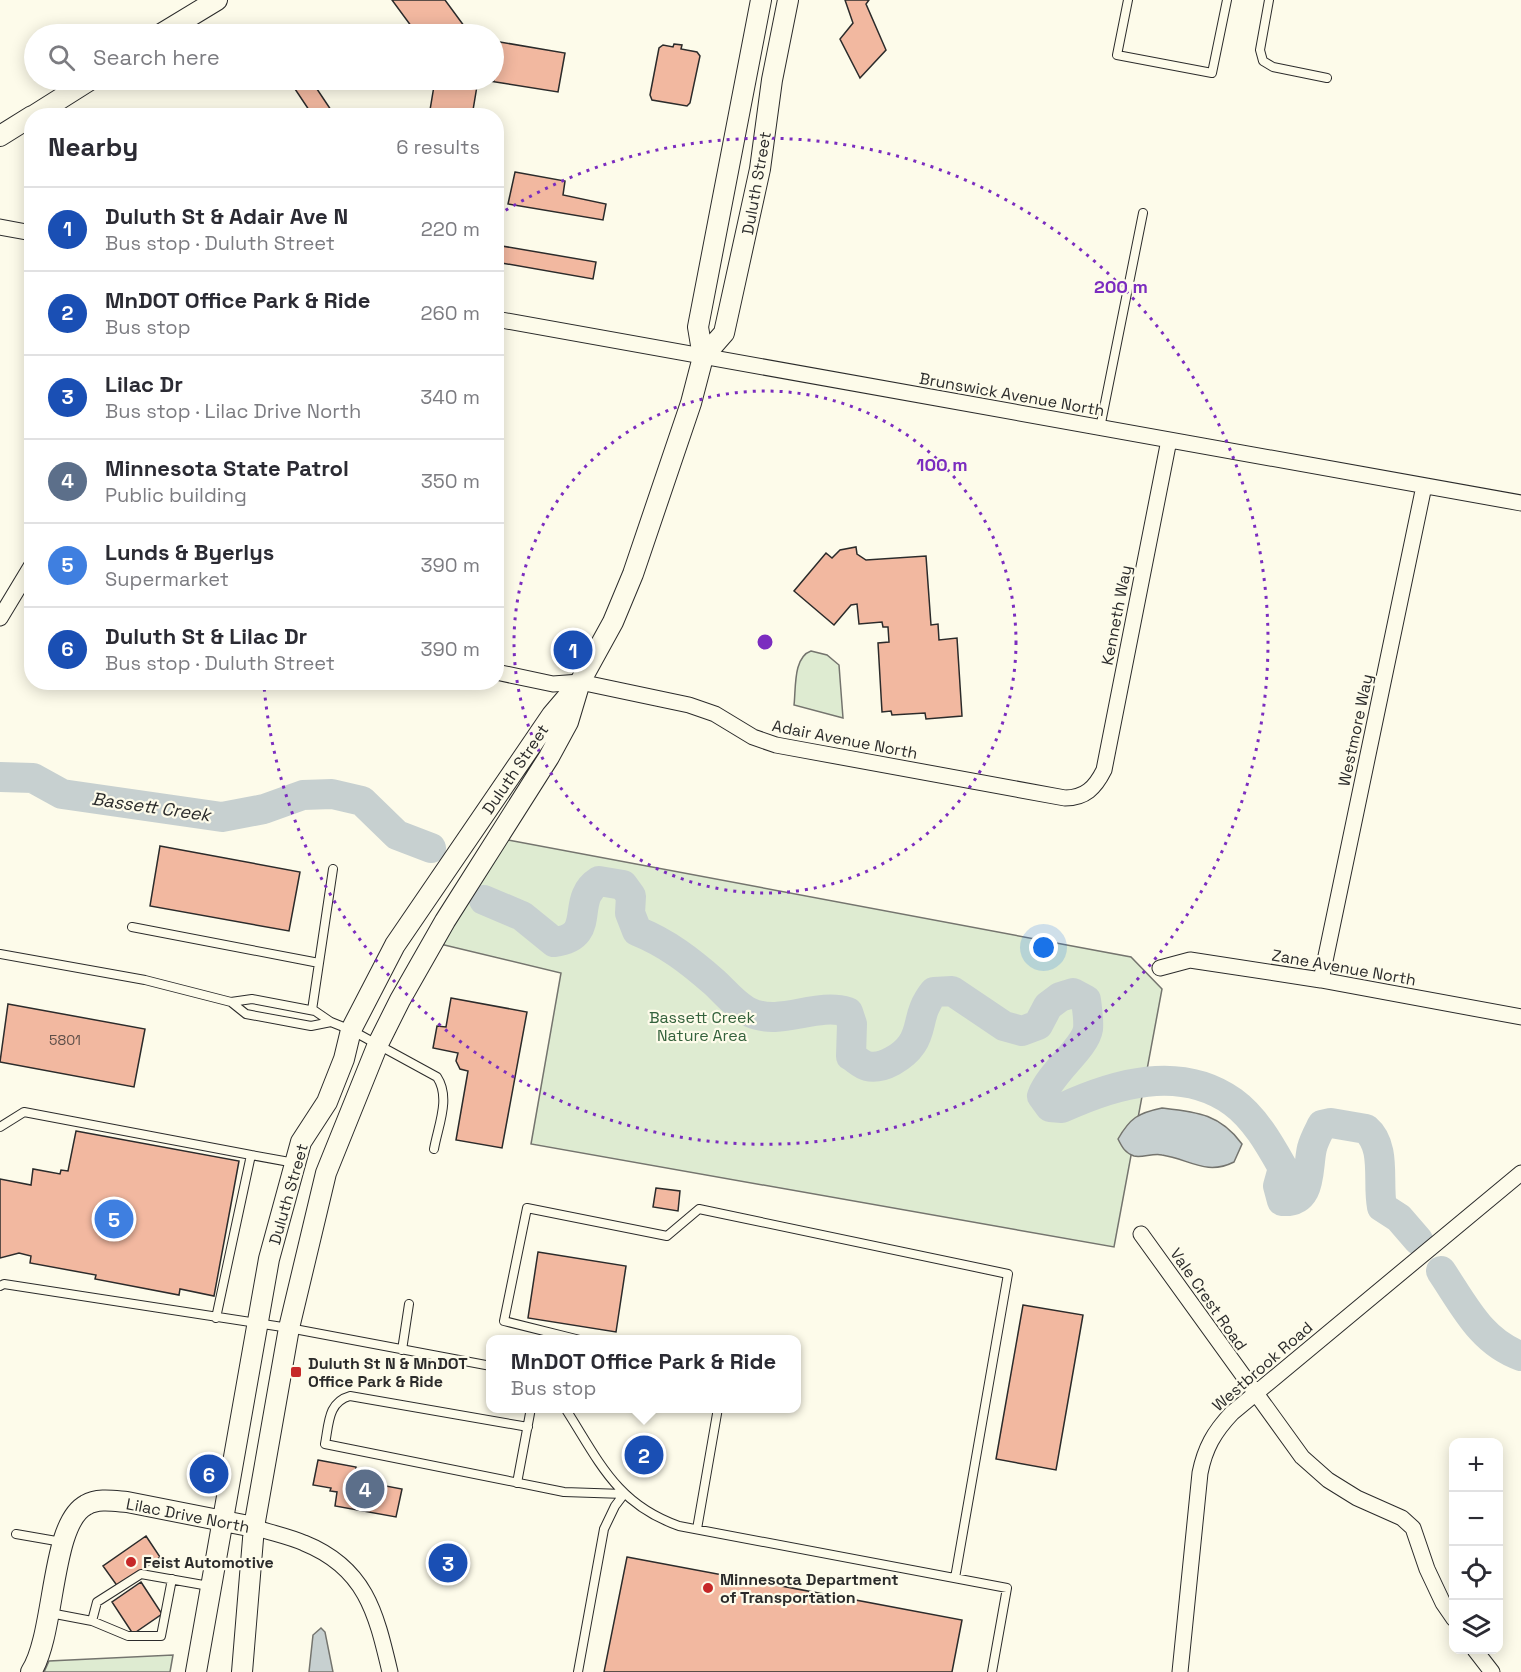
<!DOCTYPE html>
<html lang="en">
<head>
<meta charset="utf-8">
<style>
  :root { --surface:#fff; --page:#f7f7f7; --text:#2b2b33; --muted:#7c7c81; --line:#e1e1e2; --accent:#c62828 }
  body { margin:0; font-family:"Space Grotesk",sans-serif; background:var(--page); color:var(--text) }
  .controls { position:absolute; right:18px; bottom:18px; display:grid; overflow:hidden; border-radius:12px; box-shadow:0 3px 15px #0003 }
  .controls button { width:54px; height:54px; display:grid; place-items:center; padding:0; border:0; border-bottom:2px solid var(--line); background:var(--surface); color:var(--text); font:30px sans-serif }
  .you { position:absolute; left:1044px; top:948px; width:21px; height:21px; margin:-15px; border:4px solid #fff; border-radius:50%; background:#1a73e8; box-shadow:0 0 0 9px #1a73e833 }
  .badge { display:grid; place-items:center; width:39px; height:39px; border-radius:50%; background:var(--accent); color:#fff; font-size:20px; font-weight:700 }
  .pin { position:absolute; translate:-50% -50%; border:3px solid #fff; box-shadow:0 2px 6px #0006 }
  .popup { position:absolute; left:486px; top:1335px; width:315px; height:78px; box-sizing:border-box; display:grid; place-content:center; border-radius:12px; background:var(--surface); filter:drop-shadow(0 2px 4px #0005); font-size:20px; white-space:nowrap; color:var(--muted) }
  .popup b { font-size:22px; color:var(--text) }
  .popup::after { content:''; position:absolute; left:50%; top:100%; margin-left:-12px; border:12px solid transparent; border-top-color:var(--surface) }
  .list { margin:0; padding:0; list-style:none }
  h2 { display:flex; justify-content:space-between; align-items:center; height:78px; margin:0; padding:0 24px; font-size:26px }
  h2 small { font-size:20px; font-weight:400; color:var(--muted) }
  .list li { display:grid; grid-template-columns:39px 1fr auto; gap:18px; align-items:center; box-sizing:border-box; height:84px; padding:0 24px; border-top:2px solid var(--line) }
  .list b { display:block; font-size:22px; white-space:nowrap }
  .list p { margin:0; font-size:20px; white-space:nowrap; color:var(--muted) }
  .list em { font-size:20px; font-style:normal; color:var(--muted) }
  .icon { flex:none; width:33px; height:33px; fill:none; stroke:currentColor; stroke-width:2; stroke-linecap:round; stroke-linejoin:round }
  .map { position:relative; flex:none; width:1521px; height:1672px; overflow:hidden }
  .search { position:absolute; background:var(--surface); box-shadow:0 3px 15px #0003; left:24px; top:24px; width:480px; height:66px; display:flex; align-items:center; gap:15px; box-sizing:border-box; padding:0 21px; border-radius:33px; color:var(--muted); font-size:22px }
  .panel { position:absolute; background:var(--surface); box-shadow:0 3px 15px #0003; left:24px; top:108px; width:480px; height:582px; border-radius:24px }
  .map>svg:first-child { display:block }
  .green { fill:#deebd1; stroke:#74746e; stroke-width:1.5 }
  .water { fill:#c7d0d0; stroke:#74746e; stroke-width:1.5 }
  .lines { fill:none; stroke-linecap:round; stroke-linejoin:round }
  .river { stroke:#c7d0d0; stroke-width:30 }
  .building { fill:#f2b8a0; stroke:#2b2b2b; stroke-width:1.5 }
  .service-casing { stroke:#2b2b2b; stroke-width:10 }
  .minor-casing { stroke:#2b2b2b; stroke-width:17 }
  .tertiary-casing { stroke:#2b2b2b; stroke-width:22 }
  .service { stroke:#fdfbea; stroke-width:8 }
  .minor { stroke:#fdfbea; stroke-width:15 }
  .tertiary { stroke:#fdfbea; stroke-width:20 }
  .ring { fill:none; stroke:#7b2cbf; stroke-width:3; stroke-dasharray:3 6 }
  .poi-dot { fill:#c62828; stroke:#fdfbea; stroke-width:2 }
  .labels { text-anchor:middle; stroke-width:4.5; stroke-linejoin:round; paint-order:stroke }
  .number-label { font-size:14px; fill:#5d4e48 }
  .street-label { font-size:16px; fill:#2b2b2b; stroke:#fdfbea }
  .park-label { font-size:16px; fill:#34623c; stroke:#fdfbea }
  .poi-label { font-size:16px; font-weight:bold; fill:#2b2b2b; stroke:#fdfbea; text-anchor:start }
  .water-label { font-size:18px; font-style:italic; fill:#2b2b2b; stroke:#fdfbea }
  .centre { fill:#7b2cbf; stroke:#fdfbea; stroke-width:3 }
  .ring-label { font-size:18px; text-anchor:middle; font-weight:bold; fill:#7b2cbf; stroke:#fdfbea; stroke-width:4.5; stroke-linejoin:round; paint-order:stroke }
</style>
</head>
<body>
<div class="map">
<svg width="1521" height="1672" viewBox="0 0 1521 1672">
  <rect width="100%" height="100%" fill="#fdfbea"/>
  <!-- green -->
  <path class="green" d="M811 651 827 655 839 665 843 718 794 705C796 689 793 657 811 651Z
    M508 840 1131 957 1162 989 1114 1247 531 1144 561 973 436 943Z
    M173 1655 170 1672H44L49 1661Z"/>
  <!-- water -->
  <path class="water" d="M1162 1108C1197 1112 1220 1114 1242 1144L1234 1162C1206 1176 1189 1159 1162 1155 1153 1153 1142 1158 1134 1156 1125 1153 1122 1147 1118 1139 1130 1118 1138 1113 1162 1108Z
    M321 1628 325 1632 333 1672H309L313 1635Z"/>
  <g class="lines">
    <!-- river -->
    <path class="river" d="M0 777 33 778 62 794 222 817 264 809 303 795 332 794 362 801 397 835 431 848
      M484 900 522 916 554 942C599 937 569 900 599 881L623 885 631 896 630 913 637 931C667 943 690 961 714 982 724 991 736 1006 749 1012 781 1027 815 1002 848 1012L852 1024 851 1056C856 1059 862 1065 867 1066 883 1070 904 1056 912 1044 923 1028 917 1013 934 992L952 991 1004 1026 1022 1031 1038 1025 1048 1006 1060 997 1073 993 1086 1000C1087 1009 1089 1020 1088 1029 1085 1048 1051 1072 1042 1096L1050 1107 1062 1108C1114 1084 1180 1064 1233 1102 1255 1118 1270 1145 1283 1168L1278 1186 1282 1201C1313 1203 1307 1169 1312 1148 1314 1140 1318 1133 1322 1125L1331 1123 1366 1129C1387 1147 1377 1182 1382 1207L1399 1218 1418 1240
      M1441 1271C1464 1305 1481 1342 1521 1356"/>
  </g>
  <!-- building -->
  <path class="building" d="M392 0H445L470 34H417Z
    M845 0H869L866 4 886 50 860 78 840 39 853 23Z
    M276 25 282 34H262Z
    M494 41 565 53 558 92 483 80H494Z
    M674 44 682 45 681 49 697 52 700 56 690 103 687 106 652 100 650 95 659 48 663 45 673 47Z
    M289 80H311L335 116H313Z
    M435 80H478L472 116H429Z
    M515 172 565 181 563 195 606 204 603 220 508 204Z
    M496 245 596 262 593 279 496 262Z
    M856 547 857 554 866 560 926 556 931 625 938 624 939 640 957 638 962 716 926 719 925 713 892 715 891 711 882 712 878 643 889 642 888 627H883L882 622 859 624 857 604 851 605 834 625 794 591 826 553 832 558 840 550Z
    M160 846 300 872 289 931 150 906Z
    M451 998 527 1012 502 1148 456 1140 468 1071 460 1069 456 1061 458 1053 433 1048 437 1026 446 1027Z
    M8 1004 145 1029 134 1087 0 1062Z
    M76 1131 239 1161 214 1296 180 1289 179 1295 95 1279 96 1275 30 1263 31 1256 19 1253 0 1258V1179L31 1185 33 1169 60 1174 61 1170 68 1171Z
    M656 1188 680 1191 678 1211 653 1207Z
    M538 1252 626 1266 616 1332 528 1318Z
    M1023 1305 1083 1315 1056 1470 996 1459Z
    M318 1460 356 1467 354 1480 402 1489 396 1517 335 1506 337 1492 330 1491 331 1488 313 1485Z
    M146 1536 160 1557 118 1587 103 1566Z
    M627 1557 962 1620 952 1672H604Z
    M141 1582 162 1614 133 1634 112 1602Z"/>
  <g class="lines">
    <defs>
      <path id="service" d="M1128 0 1117 55 1212 73 1227 0
        M1269 0 1260 50 1263 61 1273 67 1327 78
        M1100 428 1143 213
        M132 927 319 963
        M0 954 145 980 231 1002 252 999 315 1011 331 1022 351 1030 437 1077C451 1098 438 1126 434 1149
        M231 1002 246 1014 311 1026 331 1022
        M312 1010 333 869
        M0 1127 24 1112 251 1155
        M0 1286 4 1284 289 1328 491 1366
        M216 1318 251 1155 295 1163
        M580 1340 504 1321 527 1208 667 1236 699 1209 1008 1274 955 1578
        M402 1350 409 1304
        M565 1408C599 1461 616 1504 679 1526L1007 1588 992 1672
        M528 1427 350 1396C328 1402 329 1423 325 1444L564 1492 624 1494
        M517 1483 531 1408
        M697 1529 718 1408
        M16 1534 62 1542
        M50 1613 92 1621 97 1602 141 1574 209 1586
        M92 1621 128 1636H161L172 1579
        M578 1672 604 1529 615 1506 624 1494"/>
      <path id="minor" d="M0 227 32 233
        M496 319 1521 503
        M0 618 32 565
        M496 672 553 684 580 682 689 705 715 714 753 737 776 745 1065 798C1085 798 1095 788 1104 770L1169 440
        M1160 968 1190 960 1321 980 1521 1017
        M1321 980 1424 486
        M1141 1234 1302 1457 1328 1480 1357 1498 1402 1518 1413 1528 1427 1569 1443 1603 1454 1619
        M254 1527C271 1533 288 1536 304 1543 366 1568 376 1613 390 1672
        M1475 1650 1492 1672
        M1180 1672 1200 1473C1205 1448 1214 1432 1232 1413L1521 1173"/>
      <path id="tertiary" d="M161 34 217 0
        M33 116 90 80
        M0 136 32 116
        M703 357 698 327 761 0
        M31 1672C56 1633 50 1524 86 1505 98 1498 114 1501 127 1502L254 1527
        M196 1672 269 1259 301 1142 327 1102 344 1059 351 1030 395 945 552 715 575 688
        M242 1672 254 1527 289 1328 326 1173 378 1044 400 1000 445 921 549 757 568 722 580 682 613 622 633 574 691 403 703 357 724 333 760 169 772 80 788 0"/>
    </defs>
    <!-- service casing -->
    <use href="#service" class="service-casing"/>
    <!-- minor casing -->
    <use href="#minor" class="minor-casing"/>
    <!-- tertiary casing -->
    <use href="#tertiary" class="tertiary-casing"/>
    <!-- service -->
    <use href="#service" class="service"/>
    <!-- minor -->
    <use href="#minor" class="minor"/>
    <!-- tertiary -->
    <use href="#tertiary" class="tertiary"/>
  </g>
  <!-- distance rings -->
  <g class="ring">
    <circle cx="765" cy="642" r="251"/>
    <path d="M498 215A503 503 0 1 1 264 686"/>
  </g>
  <!-- markers -->
  <g class="poi-dot">
    <rect x="290" y="1366" width="12" height="12" rx="3"/>
    <circle cx="131" cy="1562" r="6"/>
    <circle cx="708" cy="1588" r="6"/>
  </g>
  <g class="labels">
    <!-- number labels -->
    <g class="number-label">
      <text x="65" y="1045">5801</text>
    </g>
    <!-- street labels -->
    <g class="street-label">
      <text transform="translate(756 183) rotate(-80)" y="6">Duluth Street</text>
      <text transform="translate(1012 394) rotate(10)" y="6">Brunswick Avenue North</text>
      <text transform="translate(1116 615) rotate(-79)" y="6">Kenneth Way</text>
      <text transform="translate(1355 730) rotate(-78)" y="6">Westmore Way</text>
      <text transform="translate(845 739) rotate(11)" y="6">Adair Avenue North</text>
      <text transform="translate(515 769) rotate(-56)" y="6">Duluth Street</text>
      <text transform="translate(1344 967) rotate(10)" y="6">Zane Avenue North</text>
      <text transform="translate(288 1194) rotate(-74)" y="6">Duluth Street</text>
      <text transform="translate(1209 1299) rotate(55)" y="6">Vale Crest Road</text>
      <text transform="translate(1262 1366) rotate(-41)" y="6">Westbrook Road</text>
      <text transform="translate(188 1515) rotate(11)" y="6">Lilac Drive North</text>
    </g>
    <!-- park labels -->
    <g class="park-label">
      <text x="702" y="1023">Bassett Creek<tspan x="702" dy="18">Nature Area</tspan></text>
    </g>
    <!-- poi labels -->
    <g class="poi-label">
      <text x="308" y="1369">Duluth St N &amp; MnDOT<tspan x="308" dy="18">Office Park &amp; Ride</tspan></text>
      <text x="143" y="1568">Feist Automotive</text>
      <text x="720" y="1585">Minnesota Department<tspan x="720" dy="18">of Transportation</tspan></text>
    </g>
    <!-- water labels -->
    <g class="water-label">
      <text transform="translate(151 807) rotate(8)" y="6">Bassett Creek</text>
    </g>
  </g>
  <circle cx="765" cy="642" r="9" class="centre"/>
  <g class="ring-label">
    <text x="1121" y="293">200 m</text>
    <text x="942" y="471">100 m</text>
  </g>
</svg>
<div class="controls">
<button>+</button>
<button>−</button>
<button><svg class="icon" aria-label="locate" viewBox="0 0 24 24"><circle cx="12" cy="12" r="6"/><path d="M12 2v4M12 18v4M2 12h4M18 12h4"/></svg></button>
<button><svg class="icon" aria-label="layers" viewBox="0 0 24 24"><path d="M12 4l9 5-9 5-9-5zM3 14l9 5 9-5"/></svg></button>
</div>
<div class="you"></div>
<div class="pin badge" style="left:573px;top:650px;background:#1a4fb4">1</div>
<div class="pin badge" style="left:644px;top:1455px;background:#1a4fb4">2</div>
<div class="popup"><b>MnDOT Office Park &amp; Ride</b>Bus stop</div>
<div class="pin badge" style="left:448px;top:1563px;background:#1a4fb4">3</div>
<div class="pin badge" style="left:365px;top:1489px;background:#5c6f8a">4</div>
<div class="pin badge" style="left:114px;top:1219px;background:#3f7fe0">5</div>
<div class="pin badge" style="left:209px;top:1474px;background:#1a4fb4">6</div>
<div class="search"><svg class="icon" aria-label="search" viewBox="0 0 24 24"><circle cx="10" cy="10" r="6"/><path d="M15 15l6 6"/></svg>Search here</div>
<section class="panel">
<h2>Nearby<small>6 results</small></h2>
<ul class="list">
<li><span class="badge" style="background:#1a4fb4">1</span><div><b>Duluth St &amp; Adair Ave N</b><p>Bus stop · Duluth Street</p></div><em>220 m</em></li>
<li><span class="badge" style="background:#1a4fb4">2</span><div><b>MnDOT Office Park &amp; Ride</b><p>Bus stop</p></div><em>260 m</em></li>
<li><span class="badge" style="background:#1a4fb4">3</span><div><b>Lilac Dr</b><p>Bus stop · Lilac Drive North</p></div><em>340 m</em></li>
<li><span class="badge" style="background:#5c6f8a">4</span><div><b>Minnesota State Patrol</b><p>Public building</p></div><em>350 m</em></li>
<li><span class="badge" style="background:#3f7fe0">5</span><div><b>Lunds &amp; Byerlys</b><p>Supermarket</p></div><em>390 m</em></li>
<li><span class="badge" style="background:#1a4fb4">6</span><div><b>Duluth St &amp; Lilac Dr</b><p>Bus stop · Duluth Street</p></div><em>390 m</em></li>
</ul>
</section>
</div>
</body>
</html>
